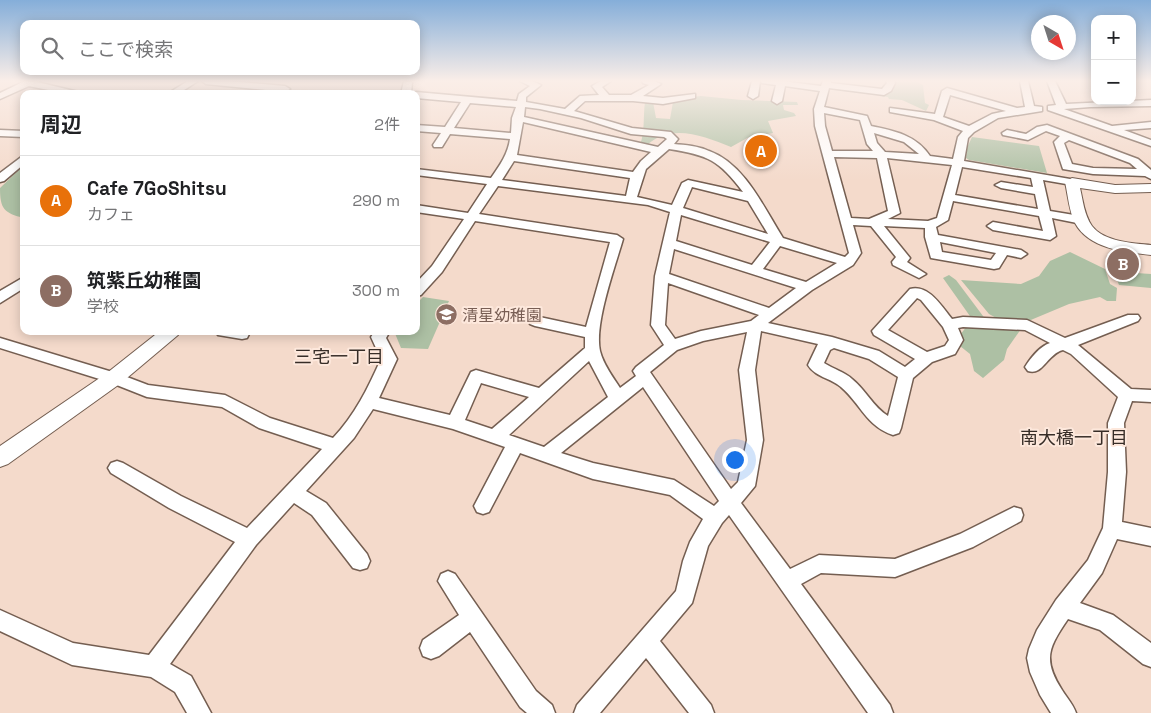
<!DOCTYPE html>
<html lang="ja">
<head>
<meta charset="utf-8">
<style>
  :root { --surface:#fff; --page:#f2f2f2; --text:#202124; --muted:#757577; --line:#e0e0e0; --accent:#0f766e }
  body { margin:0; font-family:"Space Grotesk","Noto Sans JP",sans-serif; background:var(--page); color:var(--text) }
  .controls { position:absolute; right:15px; top:15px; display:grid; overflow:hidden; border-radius:10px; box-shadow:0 2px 12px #0003 }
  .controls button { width:45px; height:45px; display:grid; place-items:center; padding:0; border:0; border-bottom:1px solid var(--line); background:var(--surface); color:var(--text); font:25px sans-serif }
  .compass { position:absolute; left:1031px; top:15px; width:45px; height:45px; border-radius:50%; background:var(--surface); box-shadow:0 2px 12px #0003; rotate:141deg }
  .you { position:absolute; left:734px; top:459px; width:18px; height:18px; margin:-12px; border:4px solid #fff; border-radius:50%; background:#1a73e8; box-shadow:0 0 0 8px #1a73e833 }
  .badge { display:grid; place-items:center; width:32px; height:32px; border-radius:50%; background:var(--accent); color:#fff; font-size:16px; font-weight:700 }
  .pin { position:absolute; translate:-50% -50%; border:2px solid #fff; box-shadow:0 1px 5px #0006 }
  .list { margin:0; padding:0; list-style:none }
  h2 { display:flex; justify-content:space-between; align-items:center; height:65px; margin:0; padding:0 20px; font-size:21px }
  h2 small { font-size:16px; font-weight:400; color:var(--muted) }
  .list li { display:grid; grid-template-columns:32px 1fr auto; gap:15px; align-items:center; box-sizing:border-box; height:90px; padding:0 20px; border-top:1px solid var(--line) }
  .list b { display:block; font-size:19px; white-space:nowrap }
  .list p { margin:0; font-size:16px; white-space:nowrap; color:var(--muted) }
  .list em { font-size:16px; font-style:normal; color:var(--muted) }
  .icon { flex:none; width:28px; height:28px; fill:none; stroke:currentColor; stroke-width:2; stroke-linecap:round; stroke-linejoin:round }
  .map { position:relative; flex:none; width:1151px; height:713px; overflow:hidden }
  .search { position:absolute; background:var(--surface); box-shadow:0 2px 12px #0003; left:20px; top:20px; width:400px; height:55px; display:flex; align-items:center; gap:12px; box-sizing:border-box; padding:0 18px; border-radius:10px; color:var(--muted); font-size:19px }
  .panel { position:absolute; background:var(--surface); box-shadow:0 2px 12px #0003; left:20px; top:90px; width:400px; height:245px; border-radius:10px }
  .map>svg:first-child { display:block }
  .green { fill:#adc0a4 }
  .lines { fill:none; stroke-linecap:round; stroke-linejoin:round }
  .minor-casing { stroke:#745e51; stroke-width:3 }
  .tertiary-casing { stroke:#745e51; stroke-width:2 }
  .minor { fill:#fff; fill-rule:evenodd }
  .tertiary { fill:#fff; fill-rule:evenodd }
  .labels { text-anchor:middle; stroke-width:4; stroke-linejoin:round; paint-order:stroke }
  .education-label { font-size:16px; fill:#785e54; stroke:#fde8dc; text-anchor:start }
  .neighbourhood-label { font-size:18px; fill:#372d27; stroke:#fde8dc }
</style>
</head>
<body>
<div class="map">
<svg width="1151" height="713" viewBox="0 0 1151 713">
  <rect width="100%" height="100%" fill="#f4dacb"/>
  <!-- green -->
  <path class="green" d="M894 81H915L923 85 925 103 929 105 926 111 902 100 889 99 888 97 880 96V94L893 91 895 84Z
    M701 96 742 100 797 102 798 105H783L784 110 794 113 796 116 768 121 773 133 749 137 731 147C704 136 671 123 647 145H640C645 132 643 117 645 102H653L656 118 670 119 673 102 682 98Z
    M972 137 1039 146 1047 173 969 160 966 158 967 148Z
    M24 165V218C4 213 0 209 0 188Z
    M1070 252 1105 269 1110 284 1117 288 1116 301H1107L1100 297 1069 304 1026 322 1000 320 989 314 961 280 1021 284 1039 276 1050 261Z
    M1136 273 1151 274V288L1119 285 1116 277H1131Z
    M949 275 956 280 986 320 972 319 943 278Z
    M423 297 449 301 428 349 401 348 394 331H416V304Z
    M967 326 1021 329 1007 349 1004 360 983 378 974 371 970 354 960 346V335Z"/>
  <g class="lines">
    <defs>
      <path id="minor" d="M25 81H37V82L87 94H68L29 86 0 99V93Z
        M188 81H198L178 94H167Z
        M202 81H228L285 86 290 89 285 92 206 84Z
        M404 81H412L411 94H401Z
        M520 81H532L541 85 526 97V102L565 109 580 96 599 95 592 86 601 81H611L602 87 609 95H631L649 85 643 83 642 81H654L661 84 643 96 663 98 695 94V98L663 104 633 101H585L574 111 632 128 671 132 678 139 674 144C686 145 698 146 709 151 745 164 764 208 783 238L845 257 849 253 815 126 814 109 820 91 785 86 782 101 777 104 772 101 776 85 762 83 761 81H782L821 86 823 81H831V83L882 89 887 83 886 81H894L895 83 891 91 884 95 829 88 824 107 867 116 871 126C895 131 916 135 930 156L953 159 958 137 963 131 934 120 890 112V108L935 114 942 91 947 88 1017 108 1025 107 1020 81H1028L1034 106 1042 107V111L998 118 974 132 968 138 964 161 1076 180 1078 182 1076 184 1072 185 1043 180 1050 211 1086 217 1088 220 1086 223 1082 224 1052 218 1056 236 1050 240 993 230 987 226 993 222 1043 231 1039 216 953 201 948 220 936 227 938 235 1021 250 1027 254 1021 258 1007 255 999 268 994 269 931 258 925 237V228L884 226 910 258 907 262 926 274 919 278 893 265 892 262 896 257 871 226 853 225 861 253 853 265 812 290 768 323 832 337 879 351 905 367 915 359 874 335 872 331 910 289C929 284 942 307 952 319L963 317 1027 320 1065 338 1128 315H1138L1140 318 1138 321 1078 345 1131 389 1151 390V402L1132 401 1124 423 1126 472 1122 522 1151 528V546L1117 539 1102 573 1080 603 1113 615 1151 643V667L1143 664 1100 630 1068 619C1049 647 1042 659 1062 690 1067 698 1073 704 1076 713H1051L1040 695 1030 672 1027 658 1029 649 1037 630 1056 600 1088 560 1103 528 1108 472V423L1118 397 1071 354 1063 350C1047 354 1043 376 1028 371L1025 367C1030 359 1040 346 1050 343L1025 330 963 327 958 328 963 340 955 354 932 362 913 378 901 428 899 433 893 435C866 426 861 404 841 387 831 378 815 377 808 365L818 344 761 331 755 370 763 440 755 486 741 503 790 569 819 555 895 559 960 534 1014 507 1021 509 1023 515 1021 521 973 547 895 577 821 573 801 584 890 705 893 713H868L729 515 722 523 708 546 692 603 660 641 711 705 714 713H689L646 658 600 713H574L577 705 676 591 683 561 690 542 703 519 670 495 593 479 520 453 489 512 483 514 477 512 474 506 505 447 453 429 373 409 354 438 306 491 326 503 367 554 370 561 367 568 360 570 353 568 312 515 294 503 256 545 170 664 191 676 211 713H187L175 692 151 677 72 665 0 631V610L73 643 149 655 235 542 169 508 111 473 108 468 111 463 117 461 123 463 181 496 247 528 322 449 259 428 222 407 147 397 109 382 0 348V338L119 374 148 385 225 395 270 418 333 438C355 415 368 388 381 359L371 337 375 331H390L386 338 397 359 379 398 450 415 471 372 476 370 539 388 585 348V337L535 326 530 324 528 321 530 318 535 316 586 327 610 242 475 221 442 272 421 295 416 296V283L432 266 464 219 416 212V205L468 213 487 184 416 175V169L491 178C500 165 508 154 510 139L450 134 442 147H434L433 145 441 133 416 131V125L445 127 461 102 416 98V94H412L416 92 517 101 519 94 530 86ZM950 95 1006 111 992 114 969 126 943 117ZM470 103 516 107 512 118 511 133 454 128ZM525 107 540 109 581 118 631 134 664 137 667 139 658 147 524 117ZM824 113 860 120 867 144 873 151H832L825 126ZM523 122 651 152 641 161 633 172 517 155ZM874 133 904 142 919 154 885 152 877 143ZM669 149C708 155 719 160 743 192L688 180 682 183 672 205 637 197 646 169ZM834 157 877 158 888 211 869 219 851 218ZM887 158 952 165 937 218 928 221 888 219 900 213ZM514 161 630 178 626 196 502 180ZM962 167 1031 178 1033 187 1001 182 995 185 1001 188 1035 194 1038 209 955 195ZM498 186 648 205 670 212 655 276 651 325 664 345 636 367 633 371 636 376 620 388C613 377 603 364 600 351 594 324 615 267 623 239L617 235 479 214ZM692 187 748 201 768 234 683 208ZM681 215 770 242 752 265 676 241ZM940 242 996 253 991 260 942 252ZM780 246 837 263 806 282 763 269ZM674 249 796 288 769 308 669 274ZM668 283 759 315 751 321 701 331 675 339 665 325ZM917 298 921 300 943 327 949 340 945 346 927 352 888 330ZM747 332 739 370 747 440 738 482 731 489 650 372 677 350 703 341ZM834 348 869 359 898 377 888 416C873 407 866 390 852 379 845 372 833 369 824 363L830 350ZM589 361 608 397 544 447 509 435ZM481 383 529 397 492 429 465 420ZM643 387 719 501 714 506 674 480 593 463 561 453Z
        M752 81H760L758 96 753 99 748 96Z
        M1047 81H1055L1066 104 1151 100V106L1090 107 1064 109 1112 126 1151 122V128L1124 130 1151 140V146L1048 110V106L1056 105Z
        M1047 125 1138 159 1151 170V179L1145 176 1093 174 1063 169 1054 142 1060 136 1046 131 1028 140 1003 135 1002 133 1007 130 1026 134 1037 127ZM1069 140 1130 163 1137 169 1093 168 1072 164 1064 143Z
        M0 130 24 131V137L0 136Z
        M24 155V164L4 181 0 182V173Z
        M24 277V288L0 303V291Z
        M216 331H248L249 334 247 338 242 339 218 335Z
        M448 571 455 574 536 691 552 705 555 713H527L520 707 470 632 439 656 431 659 423 656 420 648 423 640 459 615 438 581 441 574Z"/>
      <path id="tertiary" d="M1072 178 1115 185 1151 184V192L1115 193 1080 188C1083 200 1084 215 1092 226 1104 242 1133 243 1151 245V255C1125 252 1089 249 1075 223 1069 211 1068 195 1065 182Z
        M160 331H181L178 335 121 383 8 464 0 467V446L107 373Z"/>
    </defs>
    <!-- minor casing -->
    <use href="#minor" class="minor-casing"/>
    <!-- tertiary casing -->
    <use href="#tertiary" class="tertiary-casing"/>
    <!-- minor -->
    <use href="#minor" class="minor"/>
    <!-- tertiary -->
    <use href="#tertiary" class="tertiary"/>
  </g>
  <!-- sky -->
  <linearGradient id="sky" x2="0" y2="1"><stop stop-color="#85aed9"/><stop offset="0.45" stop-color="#faeee8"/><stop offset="1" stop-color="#faeee8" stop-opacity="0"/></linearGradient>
  <rect width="1151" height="180" fill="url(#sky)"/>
  <!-- icons -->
  <defs>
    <symbol id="school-disc" viewBox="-11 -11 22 22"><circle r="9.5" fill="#8d6e63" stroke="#fde8dc"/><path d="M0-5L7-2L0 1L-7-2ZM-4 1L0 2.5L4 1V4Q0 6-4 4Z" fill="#fff"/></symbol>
  </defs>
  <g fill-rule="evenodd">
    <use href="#school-disc" x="434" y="302" width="25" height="25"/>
  </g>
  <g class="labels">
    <!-- education labels -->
    <g class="education-label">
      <text x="462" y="321">清星幼稚園</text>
    </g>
    <!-- neighbourhood labels -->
    <g class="neighbourhood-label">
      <text x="339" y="363">三宅一丁目</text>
      <text x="1074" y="444">南大橋一丁目</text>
    </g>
  </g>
</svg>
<div class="controls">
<button>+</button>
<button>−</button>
</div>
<svg class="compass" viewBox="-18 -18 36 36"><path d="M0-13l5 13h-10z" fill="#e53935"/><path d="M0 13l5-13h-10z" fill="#757577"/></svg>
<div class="you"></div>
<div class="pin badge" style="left:761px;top:151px;background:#e8710a">A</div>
<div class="pin badge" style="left:1123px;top:264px;background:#8d6e63">B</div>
<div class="search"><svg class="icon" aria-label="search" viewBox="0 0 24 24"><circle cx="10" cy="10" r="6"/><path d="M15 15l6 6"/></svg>ここで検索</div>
<section class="panel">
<h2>周辺<small>2件</small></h2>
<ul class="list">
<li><span class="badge" style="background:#e8710a">A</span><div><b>Cafe 7GoShitsu</b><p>カフェ</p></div><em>290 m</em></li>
<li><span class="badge" style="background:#8d6e63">B</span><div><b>筑紫丘幼稚園</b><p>学校</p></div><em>300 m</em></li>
</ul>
</section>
</div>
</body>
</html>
